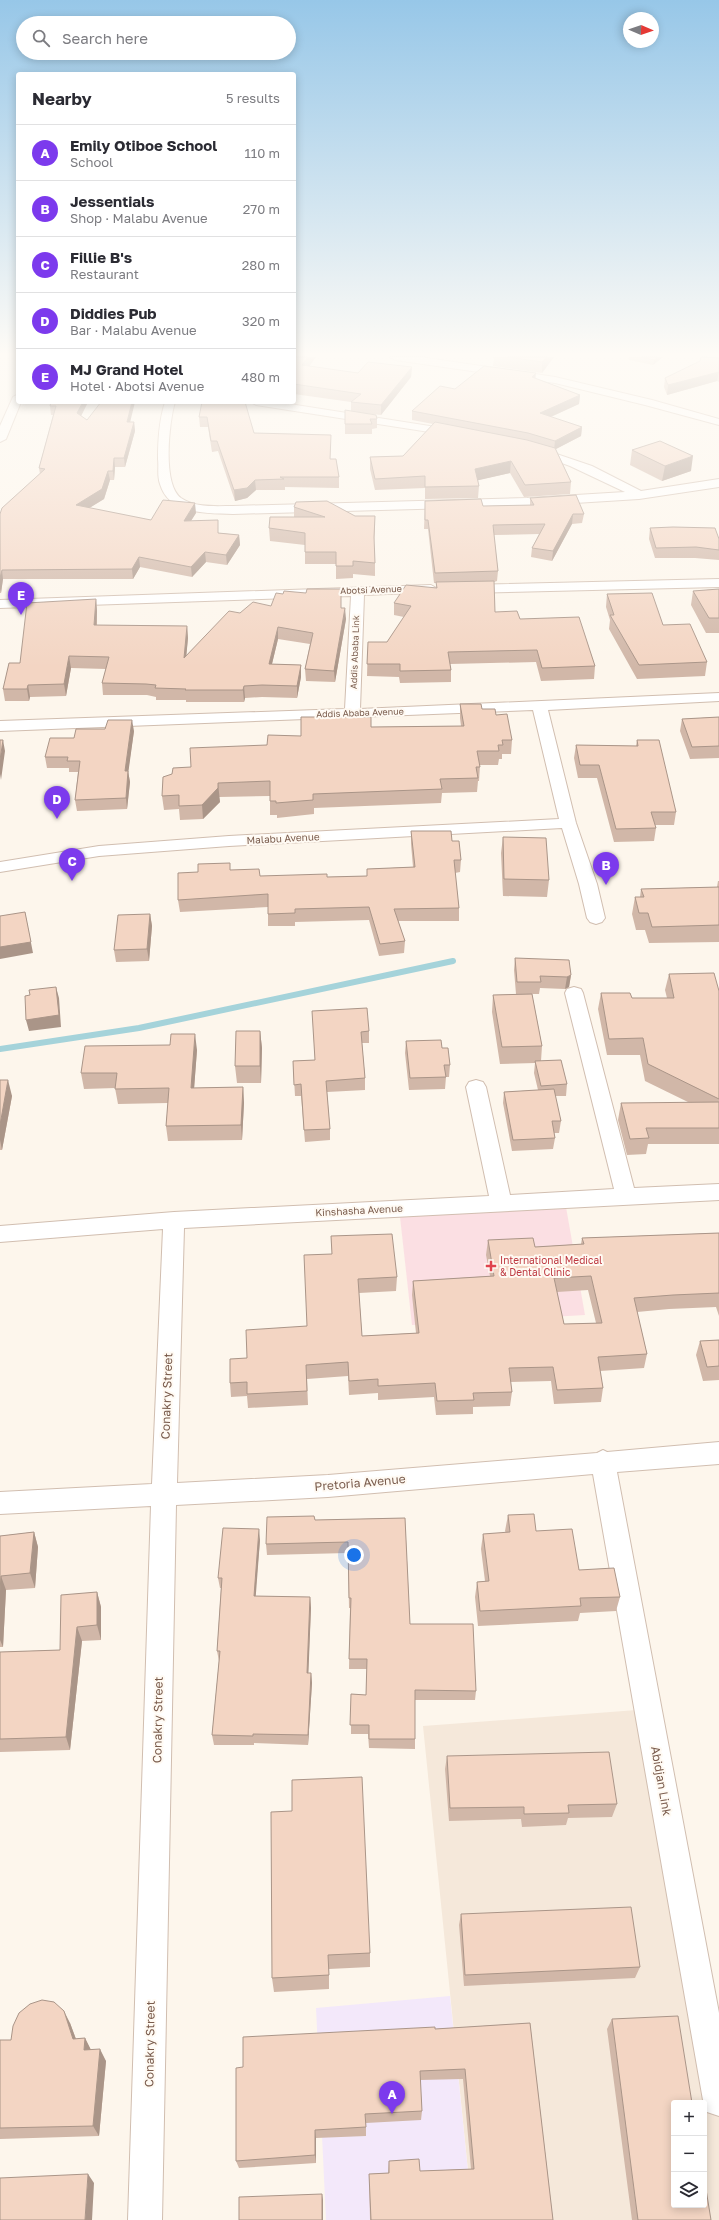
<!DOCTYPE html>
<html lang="en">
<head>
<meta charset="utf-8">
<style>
  :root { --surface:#fff; --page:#f2f2f3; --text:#2b2b33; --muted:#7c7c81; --line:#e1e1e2; --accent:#7c3aed }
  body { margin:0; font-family:"Golos Text",sans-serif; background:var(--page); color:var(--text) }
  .controls { position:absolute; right:12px; bottom:12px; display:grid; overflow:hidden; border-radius:4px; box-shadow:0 2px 10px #0003 }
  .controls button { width:36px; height:36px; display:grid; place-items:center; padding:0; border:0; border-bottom:1px solid var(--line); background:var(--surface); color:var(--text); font:20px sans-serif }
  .compass { position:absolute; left:623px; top:12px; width:36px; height:36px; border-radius:50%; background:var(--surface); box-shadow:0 2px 10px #0003; rotate:92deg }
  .you { position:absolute; left:354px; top:1555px; width:14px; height:14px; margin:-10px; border:3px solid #fff; border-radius:50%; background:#1a73e8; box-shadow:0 0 0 6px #1a73e833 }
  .badge { display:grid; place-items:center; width:26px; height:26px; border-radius:50%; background:var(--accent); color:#fff; font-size:13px; font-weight:700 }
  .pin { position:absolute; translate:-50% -33px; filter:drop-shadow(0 1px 2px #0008) }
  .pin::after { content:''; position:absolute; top:21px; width:14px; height:12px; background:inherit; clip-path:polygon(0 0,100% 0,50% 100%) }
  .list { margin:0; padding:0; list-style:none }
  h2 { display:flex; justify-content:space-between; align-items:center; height:52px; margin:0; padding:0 16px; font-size:17px }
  h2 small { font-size:13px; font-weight:400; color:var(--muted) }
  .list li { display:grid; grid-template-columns:26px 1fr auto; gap:12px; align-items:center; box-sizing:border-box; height:56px; padding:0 16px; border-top:1px solid var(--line) }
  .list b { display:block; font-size:15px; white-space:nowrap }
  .list p { margin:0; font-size:13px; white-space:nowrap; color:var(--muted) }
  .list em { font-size:13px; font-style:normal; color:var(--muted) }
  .icon { flex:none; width:22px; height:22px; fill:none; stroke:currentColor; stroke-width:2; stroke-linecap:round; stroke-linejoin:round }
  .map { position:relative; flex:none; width:719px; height:2220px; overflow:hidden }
  .search { position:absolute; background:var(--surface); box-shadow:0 2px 10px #0003; left:16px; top:16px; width:280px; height:44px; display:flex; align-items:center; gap:10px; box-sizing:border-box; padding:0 14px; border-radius:22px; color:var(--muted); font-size:15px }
  .panel { position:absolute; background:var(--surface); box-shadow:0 2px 10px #0003; left:16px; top:72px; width:280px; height:332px; border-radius:4px }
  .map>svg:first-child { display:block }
  .residential { fill:#f5e8da; fill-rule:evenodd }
  .education { fill:#f3e8fa }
  .medical { fill:#fbdfe3 }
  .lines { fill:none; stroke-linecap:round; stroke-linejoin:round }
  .stream { stroke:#a5d3da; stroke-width:6 }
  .minor-casing { stroke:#d1beb0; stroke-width:2 }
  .minor { fill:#fff; fill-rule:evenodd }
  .wall { fill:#d1b7a8; fill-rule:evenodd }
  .shaded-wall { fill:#aa9588 }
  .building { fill:#f3d5c3; stroke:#aa9588; fill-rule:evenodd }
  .health-dot { fill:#e0444e; stroke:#fffaf3; stroke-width:1.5 }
  .labels { text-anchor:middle; stroke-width:4; stroke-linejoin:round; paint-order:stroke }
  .far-street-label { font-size:9px; fill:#7a5c4d; stroke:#fffaf3 }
  .street-label { font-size:10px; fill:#7a5c4d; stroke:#fffaf3 }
  .health-label { font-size:10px; fill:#be3a42; stroke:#fffaf3; text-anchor:start }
  .near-street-label { font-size:12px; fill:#7a5c4d; stroke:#fffaf3 }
</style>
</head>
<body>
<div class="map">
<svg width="719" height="2220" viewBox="0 0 719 2220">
  <rect width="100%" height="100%" fill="#fdf6ec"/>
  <!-- residential -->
  <path class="residential" d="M650 1709 719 2042V2220H473L423 1726ZM674 2103H704V2205H674Z"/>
  <!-- education -->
  <path class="education" d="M450 1996 473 2220H326L316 2008Z"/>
  <!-- medical -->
  <path class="medical" d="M566 1207 585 1315 412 1325 400 1217Z"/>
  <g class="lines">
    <!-- stream -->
    <path class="stream" d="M0 1049 139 1028 453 961"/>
    <defs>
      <path id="minor" d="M390 357H420L555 377 652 400 719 419V425L645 405 555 383 395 360Z
        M18 394V402H21L6 439 0 442V426L13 397Z
        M165 402H175C169 422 162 484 181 498 196 508 216 506 233 506L527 498 625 492 570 466 529 451 527 449 529 447 533 446 592 466 641 491 719 479V487L639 499 527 506 233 514C207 513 169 515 160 484 157 476 159 467 158 459 158 440 159 421 165 402Z
        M251 402H277L455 430 461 433 455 436 256 405Z
        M719 579V587L467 593 460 589 467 585Z
        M431 585 438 589 436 592 364 595 360 709 719 693V701L548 710 576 823 597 884 605 918 602 922 596 924 590 922 587 918 579 884 562 828 229 846 99 856 0 872V862L99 846 229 836 559 819 533 710 0 731V721L345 709 351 596 0 608V600Z
        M574 987 581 989 583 993 634 1188 719 1184V1200L184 1228 177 1483 328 1475 597 1453 603 1450 607 1452 719 1442V1464L617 1472 719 2013V2116L707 2112 703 2100 593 1474 328 1497 176 1505 162 2220H128L151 1506 0 1514V1492L152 1484 163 1229 0 1242V1226L174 1212 489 1196 466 1087 469 1082 476 1080 483 1082 486 1087 510 1195 614 1189 565 993 567 989Z"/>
    </defs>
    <!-- minor casing -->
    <use href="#minor" class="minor-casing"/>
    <!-- minor -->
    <use href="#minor" class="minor"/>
  </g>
  <!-- wall -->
  <path class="wall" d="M294 357 309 366 358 373 412 367 411 377 381 415 361 413 377 419V428L372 429V434H345V424L351 411V402L294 394Z
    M491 357H554L542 373 493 366 494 358Z
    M629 357H663L653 365 629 360Z
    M719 358V382L717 381 667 395 664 387 665 378Z
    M535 378 580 395 579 404 551 417 582 427 581 436 556 449 571 482 570 494 524 497 510 473 478 480 479 486 478 498 425 499V488L375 490 370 469V457L403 456 433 424 412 420V411L455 389Z
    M51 402H88L81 416 87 420 134 422 135 431 125 467H115L114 480H110L104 499 89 508 151 520 196 513 191 521 219 533 239 535 240 545 227 565 206 562 192 577 140 567 133 579H3L1 593H0V514L40 474 39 468 53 415H51L50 406Z
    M202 402 254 433 331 445 330 459 339 477V488L285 487V490H256L247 498 235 501 218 451 212 452 208 427H200L199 417Z
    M632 450 691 471 662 481 630 465Z
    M530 498 584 514 582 523 572 524 552 561 531 557 532 548 539 534 494 535 498 571 497 581 494 582 495 612 520 619 595 666 594 679 541 681 536 662 450 664 451 670V682L400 683 399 677 367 676 368 642H387L404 617 394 615V603L436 588V583H434L428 529H424L425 501 483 506 530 505Z
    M294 507 355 516H375V528L374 543 375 563V576L353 574V578L336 579V564H305V545L270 541 269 528 294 517Z
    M650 528 719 539V560L695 558H655L649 539Z
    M719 589V633H706L691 605 693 591Z
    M607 594 663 625 707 662 705 676 637 679 609 629 610 620 606 607Z
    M96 599 97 611V625L187 626 188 638 186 656 240 613 271 606 341 608 346 619 335 682 306 681 305 669 310 644 278 639 272 664 301 665V677L297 698 262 697 245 698 244 702H186V700H156V697L147 695H103L102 683 106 669 71 668 66 696 30 697 29 701H5L3 689 20 663Z
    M460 704 482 709 496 715 512 740 511 754H502V759H499L498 765H480L479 781H478L477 792 442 793 441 803 314 808V814L277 818V815H270V796L219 797 220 802 203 819 180 820 179 809 164 810 162 796 191 767 267 745 301 736 371 727 461 726 460 718Z
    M719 717V758L690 759 680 731 682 719Z
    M134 731 128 771 130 782 127 809 77 811 75 800 78 772H69V768H47L45 757 74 738Z
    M637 740 676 812 674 825H655L656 828 654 841 614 842 597 778H578L574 758 576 745 636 746Z
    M411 831 452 841 461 860 460 872 455 873 459 908V921H398L405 941 404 953 379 956 369 920 295 922V926H268V907L180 912 178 900 230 870 260 876 327 877 367 876V869L413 867 411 844Z
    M503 837 549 880 547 897 503 896 501 853Z
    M718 881H719V942L649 943 645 930H636L632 914 635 897H640L641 889 717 887Z
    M150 914 152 926 149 961 116 962 114 950Z
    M515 958 571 975 569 987 565 989 540 988 539 994H532L542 1046 541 1061 567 1084 566 1096H555L561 1121 559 1133H554L555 1138 553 1149 512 1151 503 1103 504 1092 538 1090 534 1073 535 1063 500 1064 492 1012 493 995 530 994H516L514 970Z
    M669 974 719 991V1144H648L646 1154 627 1155 618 1120 621 1103H690L645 1081 640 1055H607L598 1009 601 993 632 998H667L665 990Z
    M313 1022 369 1031V1043H362L365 1078V1090L327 1092 330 1129V1140L305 1142 301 1096H295L293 1061 315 1060Z
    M260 1031 262 1048 261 1083H237L235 1066Z
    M406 1041 442 1048 450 1065 449 1077H446L445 1089 409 1090 405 1053Z
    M197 1050 194 1088 243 1087 244 1103 242 1140 168 1141 166 1126 168 1103 118 1104 115 1088 84 1089 81 1073Z
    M0 1080 12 1096 2 1150H0Z
    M719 1233V1316L716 1307 669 1309 637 1312 647 1354 644 1368 600 1371 603 1388 601 1402 554 1404 551 1381 510 1382 512 1392 510 1406 473 1407V1414L436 1415 434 1397 378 1400V1393L349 1395 348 1376 307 1379 308 1405 248 1408 247 1396 231 1397 230 1383 247 1358 307 1326 332 1254 331 1236 397 1277 396 1291 359 1293 362 1336 416 1333 412 1295 413 1281 490 1276 486 1255 488 1240 535 1247 581 1244 582 1238ZM588 1290 596 1323 564 1324 557 1292Z
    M719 1340V1380L703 1381 696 1355 700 1341Z
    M508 1515 536 1531 579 1570 620 1597 616 1611 580 1613 578 1621 478 1626 475 1597 477 1582 485 1581 481 1549 483 1534 506 1533 505 1531Z
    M405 1518 410 1624 476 1691 475 1700H415V1749L369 1748 368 1734H351V1694L366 1695 367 1669H349L350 1608H349L348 1553 267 1555 266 1544 315 1520Z
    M34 1532 38 1547 35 1588 6 1590 3 1647H0V1536Z
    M260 1540 255 1596 310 1597 311 1608 308 1673H311L312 1683 308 1745 254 1743V1745H214L212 1735 219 1661 217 1651 221 1588H220L218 1578Z
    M97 1592 101 1607V1640L82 1641 70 1750 0 1752V1652L60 1650Z
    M447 1756 617 1804 612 1817 568 1818 566 1825 522 1827 521 1819 449 1821 445 1769Z
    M292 1811 370 1953V1967L329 1969V1989L274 1992 272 1978Z
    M461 1914 640 1967 635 1978 464 1986 459 1925Z
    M612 2019 711 2220H632L607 2029Z
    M70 2023 76 2039 85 2038 91 2050 106 2061 99 2136 0 2139V2040H11Z
    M530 2023 553 2220H370L369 2174 388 2173 389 2161 420 2171 471 2169 463 2079 420 2080 422 2111 421 2120 366 2123V2136L316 2138V2163L239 2168 236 2161 435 2029Z"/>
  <!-- shaded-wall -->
  <path class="shaded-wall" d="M308 357H316L303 375 302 365Z
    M547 357H554L542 373V362Z
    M658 357H663L653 365 654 360Z
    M412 367 411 377 381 415V405Z
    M719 372 717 381 667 395 668 385Z
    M536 373 535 382 532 377Z
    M580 395 579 404 539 422 540 413Z
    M83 402H88L78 422 77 413Z
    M132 402H135L128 431 127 422Z
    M134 422 135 431 125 467 124 458Z
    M582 427 581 436 554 450 555 441Z
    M693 456 691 471 662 481 665 466Z
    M114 458 115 467 114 480 113 471Z
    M511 461 510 473 475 481V469Z
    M108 471 110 480 104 499 78 515 76 505Z
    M255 480 256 490 247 498 235 501 234 490Z
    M195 503 196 513 185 530 184 521Z
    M573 514 572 524 552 561 553 551Z
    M239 535 240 545 227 565 226 555Z
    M205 552 206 562 192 577 191 567Z
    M139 557 140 567 133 579 132 569Z
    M2 570 3 579 1 593 0 589V578Z
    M96 599 97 611 96 637 94 625Z
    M345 608 346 619 335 682 334 671Z
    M187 626 188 638 185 670 184 658Z
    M278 627V639L269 676V664Z
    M69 656 71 668 66 696 64 684Z
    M301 665V677L297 698V686Z
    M28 685 30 697 29 701 27 689Z
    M244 686 245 698 244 702 243 690Z
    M132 720 134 731 127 782 125 771Z
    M3 740 5 751 1 780 0 774V760Z
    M128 771 130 782 127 809 126 798Z
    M218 783 220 802 203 819 202 805Z
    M25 912 33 953 0 959V947Z
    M150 914 152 926 149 961 147 949Z
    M571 975 569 987 565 989 567 977Z
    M56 987 59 998 61 1027 29 1031 26 1020Z
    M260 1031 262 1048 261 1083 260 1066Z
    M195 1034 197 1050 193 1103 191 1088Z
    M8 1080 12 1096 2 1150 0 1140V1125Z
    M243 1087 244 1103 242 1140 241 1125Z
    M259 1529 260 1540 255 1606 254 1596Z
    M34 1532 38 1547 35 1588 30 1573Z
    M1 1576 6 1590 3 1647 0 1640V1591Z
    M97 1592 101 1607V1640L97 1625Z
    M310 1597 311 1608 308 1683 307 1673Z
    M77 1627 82 1641 70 1750 66 1737Z
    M311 1673 312 1683 308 1745V1735Z
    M64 2011 70 2023 80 2050 73 2039Z
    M85 2038 91 2050H84Z
    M100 2049 106 2061 99 2136 93 2126Z
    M315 2130 316 2138V2163L315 2155Z
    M88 2174 94 2183 92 2220H85Z
    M322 2194 323 2200V2220H322Z"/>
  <!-- building -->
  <path class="building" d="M294 357H308L302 365 358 373 368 362 412 367 381 405 351 402 361 394 294 384Z
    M508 357H547L542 362Z
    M641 357H658L654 360Z
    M701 357 719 358V372L668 385 665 378 700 361Z
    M484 366 536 373 532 377 580 395 540 413 582 427 555 441 528 433 412 411 440 386 455 389Z
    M51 402H83L77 413 87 420 101 402H132L127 422H134L124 458H114L113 471H108L102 489 76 505 151 520 163 500 195 503 184 521 218 520V533L239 535 226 555 205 552 191 567 139 557 132 569 2 570 0 578V514L2 508 45 469 39 468 56 406H50Z
    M202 402H245L254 433 331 435 330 459H336L339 477H280L284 479 255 480 247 488 234 490 217 441H211L207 417H199Z
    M345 410 376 415 377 419H370L372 424H345Z
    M435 422 527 440 555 448 571 482 525 485 511 461 475 469 479 486 425 487V476L375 479 370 457 403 456Z
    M660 441 693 456 665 466 632 450Z
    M576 495 584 514H573L553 551 532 548 545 524 493 525 498 571 435 573 428 520H425V501L481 499 483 506 534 505 530 498Z
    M327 501 355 516H375L374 537 375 563 353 561V566H336V552H305V533L269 528 270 517H325L294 507 296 502Z
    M673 527 715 528 719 539V550L696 547 656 548 650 528Z
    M494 581 495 612 517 611 520 619 579 617 595 666 542 668 537 650 448 652 451 670 400 671V664H367L368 642H387L411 606 394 603 406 585 437 588 436 582Z
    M307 589H341V608H345L334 671 305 669 313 633 278 627 269 664 301 665 297 686 262 685 244 686 243 690H185L186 689 155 688 156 685 146 684 102 683 109 657 69 656 64 684 28 685 27 689H3L9 663H20L27 603 96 599 94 625 187 626 184 658 229 611 240 613 253 602 271 606 276 593 283 594 284 591 306 593Z
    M719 589V618H709L693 591Z
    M652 593 663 625 690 624 707 662 639 665 610 615H614L607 594Z
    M460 704H481L482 709H495L496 715 507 714 512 740H502L503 745H498L499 751H477L480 767H476L478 778 440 779 442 789 313 794V800L276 803V801H270V781L218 783V788L202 805 179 806V795L162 796 163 777 172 774 173 768 191 767 190 748 267 745 268 735 301 736V717H371V727L464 726Z
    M719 717V746L692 747 682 719Z
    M108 720H132L125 771H128L126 798 75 800 80 761H67L68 757H45L50 738H74L76 729H105Z
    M0 740H3L0 760Z
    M637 740H659L676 812H651L656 828 616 829 599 765H580L576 745 638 746Z
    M411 831H451L452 841H459L461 860H454L459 908 394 909 405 941 380 944 369 907 295 909V913L268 914V894L178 900V873L198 872V864L230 863V870L259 869 260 876 327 874V877L367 876V869L415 867Z
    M503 837 546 838 549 880 504 879Z
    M719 887V925L652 927 648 913H639L635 897H644L641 889Z
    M25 912 31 942 0 947V916Z
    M150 914 147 949 114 950 118 915Z
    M515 958 569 960 571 975 567 977 540 976 541 982H517Z
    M714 973 719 991V1099L648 1064 643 1038 609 1039 601 993H630L632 998H674L669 974Z
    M56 987 59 1015 26 1020 25 996 30 995 29 990Z
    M532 994 542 1046 502 1047 493 995Z
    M367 1008 369 1031 361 1032 365 1078 326 1081 330 1129 304 1130 301 1084 294 1085 293 1061 315 1060 312 1011Z
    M236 1031H260V1066H235Z
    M171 1034H195L191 1088 243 1087 241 1125 166 1126 169 1088 115 1089 117 1073H81L85 1046 170 1045Z
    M441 1040 442 1048H448L450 1065H444L446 1077 410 1078 406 1041Z
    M561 1060 567 1084 541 1086 535 1061Z
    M0 1080H8L0 1125Z
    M554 1089 561 1121H552L555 1138 513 1140 504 1092Z
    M719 1102V1128H646L649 1138 630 1139 621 1103Z
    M719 1233V1293L673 1295 634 1298 647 1354 598 1357 603 1388 557 1390 553 1367 509 1368 512 1392 473 1393 474 1400 437 1401 435 1383 378 1386V1379L349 1381 348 1362 306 1365 307 1391 247 1394V1382L230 1383V1359L247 1358 246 1330 307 1326 304 1255 332 1254 331 1236 392 1234 397 1277 358 1279 362 1336 419 1333 413 1281 494 1276 488 1240 533 1238 535 1247 584 1244 582 1238ZM591 1276 602 1323 564 1324 554 1278Z
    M719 1340V1366L707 1367 700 1341Z
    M534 1514 536 1531 572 1529 579 1570 614 1568 620 1597 580 1598 581 1606 480 1611 477 1582 489 1581 483 1534 510 1532 508 1515Z
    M314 1516 315 1520 405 1518 410 1624H473L476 1691 415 1690V1739H369V1725H350L351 1694 366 1695 367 1659H349L351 1598H349L348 1542 266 1544 267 1517Z
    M223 1528 259 1529 254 1596 310 1597 307 1673H311L308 1735 253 1734V1736L212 1735 220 1651H217L222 1578H218Z
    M34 1532 30 1573 1 1576 0 1591V1536Z
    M97 1592V1625L77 1627 66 1737 0 1739V1652L60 1650 61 1595Z
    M609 1752 617 1804 568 1805 569 1813 524 1814V1807L450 1808 447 1756Z
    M362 1777 370 1953 328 1955 329 1975 272 1978 271 1812 292 1811V1780Z
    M631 1907 640 1967 465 1975 461 1914Z
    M42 2000 54 2002 64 2011 73 2039 85 2038 84 2050 100 2049 93 2126 0 2128V2040H11L13 2026 19 2013 30 2004Z
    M678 2016 692 2103H674V2205H704V2177L711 2220H638L612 2019Z
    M530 2023 553 2220H371L369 2174 389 2173V2161L419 2159 420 2171 474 2169 465 2069 420 2071 422 2111 365 2114 366 2127 315 2130V2155L236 2161V2068L243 2067V2037L435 2027V2029Z
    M88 2174 85 2220H0V2178Z
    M322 2194V2220H239V2197Z"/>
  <!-- sky -->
  <linearGradient id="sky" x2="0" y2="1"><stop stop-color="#97c7e8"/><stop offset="0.53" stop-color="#fefbf6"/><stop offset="1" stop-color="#fefbf6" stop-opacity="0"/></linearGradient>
  <rect width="719" height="668" fill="url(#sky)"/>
  <!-- markers -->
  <path class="health-dot" d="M489 1260h4v4h4v4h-4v4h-4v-4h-4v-4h4z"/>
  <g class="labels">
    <!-- far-street labels -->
    <g class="far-street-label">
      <text transform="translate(371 590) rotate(-2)" y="3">Abotsi Avenue</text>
      <text transform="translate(355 652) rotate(-88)" y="3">Addis Ababa Link</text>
      <text transform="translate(360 713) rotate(-2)" y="3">Addis Ababa Avenue</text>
    </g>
    <!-- street labels -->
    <g class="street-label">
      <text transform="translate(283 838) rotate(-3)" y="4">Malabu Avenue</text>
      <text transform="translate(359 1210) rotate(-3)" y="4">Kinshasha Avenue</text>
    </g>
    <!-- health labels -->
    <g class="health-label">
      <text x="500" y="1264">International Medical<tspan x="500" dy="12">&amp; Dental Clinic</tspan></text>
    </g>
    <!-- near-street labels -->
    <g class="near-street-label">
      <text transform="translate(167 1396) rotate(-88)" y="4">Conakry Street</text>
      <text transform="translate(360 1483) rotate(-5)" y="4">Pretoria Avenue</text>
      <text transform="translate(158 1720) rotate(-89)" y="4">Conakry Street</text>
      <text transform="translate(661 1781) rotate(80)" y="4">Abidjan Link</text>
      <text transform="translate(150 2044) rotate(-89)" y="4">Conakry Street</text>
    </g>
  </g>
</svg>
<div class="controls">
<button>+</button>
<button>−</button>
<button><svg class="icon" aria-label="layers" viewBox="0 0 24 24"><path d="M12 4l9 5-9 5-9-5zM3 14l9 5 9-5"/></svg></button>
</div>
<svg class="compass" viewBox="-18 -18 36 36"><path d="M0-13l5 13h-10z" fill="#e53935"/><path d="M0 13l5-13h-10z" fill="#7c7c81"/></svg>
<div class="you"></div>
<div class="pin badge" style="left:392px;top:2114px">A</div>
<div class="pin badge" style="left:606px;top:885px">B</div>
<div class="pin badge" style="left:72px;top:881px">C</div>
<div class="pin badge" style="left:57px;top:819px">D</div>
<div class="pin badge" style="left:21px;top:615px">E</div>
<div class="search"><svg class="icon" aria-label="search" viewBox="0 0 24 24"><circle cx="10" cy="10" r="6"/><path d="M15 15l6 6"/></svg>Search here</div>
<section class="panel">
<h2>Nearby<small>5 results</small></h2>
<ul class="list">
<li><span class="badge">A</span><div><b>Emily Otiboe School</b><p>School</p></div><em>110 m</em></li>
<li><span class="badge">B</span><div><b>Jessentials</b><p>Shop · Malabu Avenue</p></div><em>270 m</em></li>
<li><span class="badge">C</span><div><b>Fillie B's</b><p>Restaurant</p></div><em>280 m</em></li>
<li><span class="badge">D</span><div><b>Diddies Pub</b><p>Bar · Malabu Avenue</p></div><em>320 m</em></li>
<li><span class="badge">E</span><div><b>MJ Grand Hotel</b><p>Hotel · Abotsi Avenue</p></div><em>480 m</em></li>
</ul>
</section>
</div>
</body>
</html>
